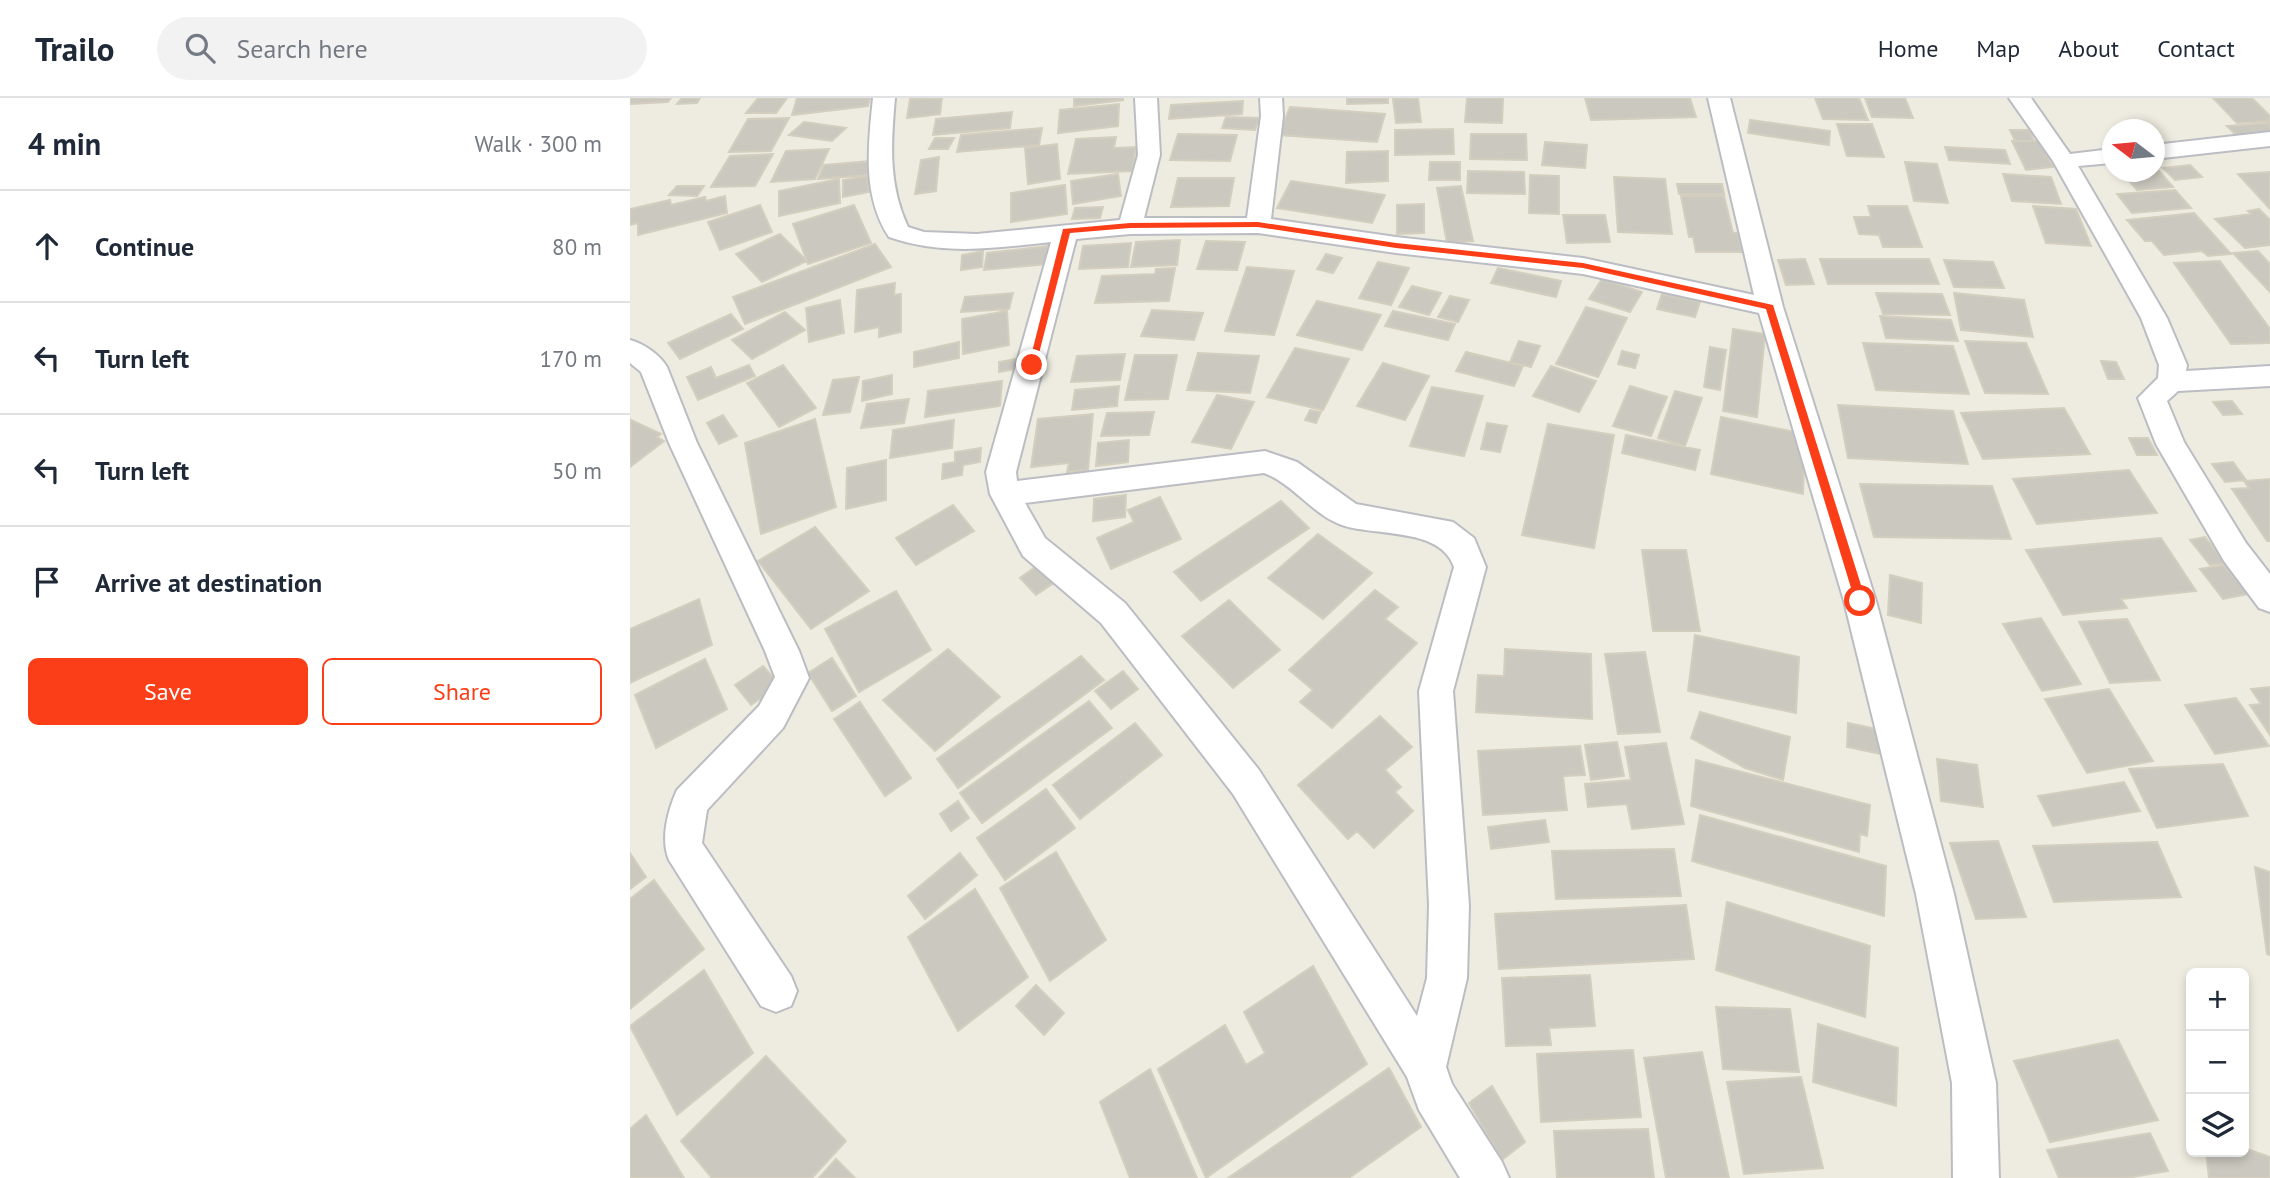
<!DOCTYPE html>
<html lang="en">
<head>
<meta charset="utf-8">
<style>
  :root { --surface:#fff; --page:#f2f2f3; --text:#1f2937; --muted:#747a83; --line:#e0e1e3; --accent:#fc3e18 }
  body { margin:0; font-family:"PT Sans",sans-serif; background:var(--page); color:var(--text) }
  .controls { position:absolute; right:21px; bottom:21px; display:grid; overflow:hidden; border-radius:10px; box-shadow:0 4px 10px #0003 }
  .controls button { width:63px; height:63px; display:grid; place-items:center; padding:0; border:0; border-bottom:2px solid var(--line); background:var(--surface); color:var(--text); font:35px sans-serif }
  .compass { position:absolute; left:1472px; top:21px; width:63px; height:63px; border-radius:50%; background:var(--surface); box-shadow:0 4px 10px #0003; rotate:286deg }
  .stop { position:absolute; width:21px; height:21px; margin:-16px; border:5px solid #fc3e18; border-radius:50%; background:#fff }
  .stop.end { background:#fc3e18; border-color:#fff; box-shadow:0 2px 7px #0008 }
  .list { margin:0; padding:0; list-style:none }
  h2 { display:flex; justify-content:space-between; align-items:center; height:91px; margin:0; padding:0 28px; font-size:30px }
  h2 small { font-size:23px; font-weight:400; color:var(--muted) }
  .list li { display:grid; grid-template-columns:46px 1fr auto; gap:21px; align-items:center; box-sizing:border-box; height:112px; padding:0 28px; border-top:2px solid var(--line) }
  .list b { display:block; font-size:26px; white-space:nowrap }
  .list em { font-size:23px; font-style:normal; color:var(--muted) }
  .actions { display:flex; gap:14px; padding:21px 28px }
  .actions a { flex:1; padding:16px 0; border:2px solid var(--accent); border-radius:10px; text-align:center; font-size:24px; color:var(--accent) }
  .actions .main { background:var(--accent); color:#fff }
  .icon { flex:none; width:38px; height:38px; fill:none; stroke:currentColor; stroke-width:2; stroke-linecap:round; stroke-linejoin:round }
  .map { position:relative; flex:none; width:1640px; height:1080px; overflow:hidden }
  header { display:flex; align-items:center; gap:42px; box-sizing:border-box; height:98px; padding:0 35px; background:var(--surface); border-bottom:2px solid var(--line) }
  header strong { font-size:33px }
  nav { display:flex; gap:38px; margin-inline-start:auto; font-size:24px }
  .search { width:490px; height:63px; background:var(--page); display:flex; align-items:center; gap:18px; box-sizing:border-box; padding:0 24px; border-radius:38px; color:var(--muted); font-size:26px }
  main { display:flex }
  aside { flex:1; background:var(--surface) }
  .map>svg:first-child { display:block }
  .building { fill:#cbc9bf; stroke:#d3cebe; stroke-width:2 }
  .lines { fill:none; stroke-linecap:round; stroke-linejoin:round }
  .street-casing { stroke:#bbbdc3; stroke-width:4 }
  .street { fill:#fff; fill-rule:evenodd }
  .route { fill:#fc3e18 }
</style>
</head>
<body>
<header>
<strong>Trailo</strong>
<div class="search"><svg class="icon" aria-label="search" viewBox="0 0 24 24"><circle cx="10" cy="10" r="6"/><path d="M15 15l6 6"/></svg>Search here</div>
<nav><a>Home</a><a>Map</a><a>About</a><a>Contact</a></nav>
</header>
<main>
<aside>
<h2>4 min<small>Walk · 300 m</small></h2>
<ul class="list">
<li><svg class="icon" aria-label="ahead" viewBox="0 0 24 24"><path d="M12 20V5M6 11l6-6 6 6"/></svg><div><b>Continue</b></div><em>80 m</em></li>
<li><svg class="icon" aria-label="left" viewBox="0 0 24 24"><path d="M17 20v-9H6M10 6l-5 5 5 5"/></svg><div><b>Turn left</b></div><em>170 m</em></li>
<li><svg class="icon" aria-label="left" viewBox="0 0 24 24"><path d="M17 20v-9H6M10 6l-5 5 5 5"/></svg><div><b>Turn left</b></div><em>50 m</em></li>
<li><svg class="icon" aria-label="arrive" viewBox="0 0 24 24"><path d="M6 21V4h12l-3 4 3 4H6"/></svg><div><b>Arrive at destination</b></div></li>
</ul>
<div class="actions"><a class="main">Save</a><a>Share</a></div>
</aside>
<div class="map">
<svg width="1640" height="1080" viewBox="0 0 1640 1080">
  <rect width="100%" height="100%" fill="#eeece0"/>
  <!-- building -->
  <path class="building" d="M0 0H41L38 4 0 6Z
    M52 0H70L67 5 47 6Z
    M128 0H157L146 15H116Z
    M167 0H240L238 8 162 17Z
    M312 0 310 16 277 20 280 1Z
    M444 0H493V2L444 8Z
    M717 0H758V5L717 6Z
    M788 0 791 24 766 25 763 1Z
    M837 0H873L872 25 835 24Z
    M955 0H1060L1066 19 961 22Z
    M1185 0H1229L1238 22 1193 21Z
    M1235 0H1275L1283 20 1242 19Z
    M1583 0H1622L1640 18V23L1607 25Z
    M613 3 612 16 539 21 541 7Z
    M489 6 488 28 428 35 430 12Z
    M660 9 755 16 747 44 649 37Z
    M382 14 380 30 303 37 306 21Z
    M596 19 629 20 625 32 592 30Z
    M159 20 141 53 99 54 118 21Z
    M1120 22 1200 33 1199 47 1118 35Z
    M174 24 216 30 202 43 159 37Z
    M1640 25V36L1607 38 1597 28Z
    M1207 26H1242L1254 59 1217 58Z
    M412 30 409 47 327 54 331 37Z
    M823 31 824 56 765 57V32Z
    M1380 32H1399L1404 43H1385Z
    M548 36 607 37 600 63 540 62Z
    M841 36H896L897 62 840 61Z
    M486 39 484 50 506 49 502 73 438 76 446 41Z
    M305 40H324L318 51H299Z
    M1382 43H1409L1423 69 1396 72Z
    M915 44 957 47 955 70 912 67Z
    M427 46 430 81 398 86 395 50Z
    M1315 49 1375 52 1380 66 1319 62Z
    M199 51 185 81 141 84 156 53Z
    M758 53V83L716 85 717 54Z
    M143 56 125 88 81 89 100 58Z
    M309 59 306 93 285 96 291 62Z
    M242 63 237 77 188 81 194 67Z
    M800 64H830V82H799Z
    M1275 64 1307 66 1318 105 1284 103Z
    M1560 67 1572 79 1545 82 1533 70Z
    M1528 72 1543 89 1507 92 1493 76Z
    M838 73 894 74 895 96 837 95Z
    M1640 74V111L1608 76Z
    M488 76 491 98 443 106 441 83Z
    M1373 76 1421 79 1431 106 1382 103Z
    M900 77 929 78V116L899 115Z
    M238 78 239 94 213 99V82Z
    M984 79 1035 81 1042 136 988 134Z
    M548 80H604L599 108 541 109Z
    M209 81 210 105 149 118V93Z
    M661 83 755 97 742 125 647 110Z
    M1047 86H1092L1094 96H1049Z
    M435 87 437 116 381 124V95Z
    M47 88H74L67 98 39 97Z
    M831 88 843 143 817 145 807 90Z
    M1545 92 1561 110 1502 115 1487 96Z
    M95 98 97 115 8 137V125L0 127V111L40 102 41 107 75 99 76 103Z
    M1051 98H1094L1103 135H1107L1112 154H1066L1063 139H1059Z
    M794 106V135L767 136V107Z
    M130 107 142 134 90 152 78 124Z
    M224 107 241 145 178 166 163 126Z
    M1238 108H1277L1292 149H1253L1249 137 1229 136 1224 119H1241Z
    M1403 108 1446 111 1461 148 1416 145Z
    M473 109 470 120 442 121 445 110Z
    M1629 111 1640 122V147L1615 150 1585 121 1621 116 1618 113Z
    M1564 115 1601 156 1578 158 1572 153 1534 157 1522 143H1515L1497 122Z
    M933 117H975L980 144 937 145Z
    M150 136 177 163 132 184 106 156Z
    M550 142 547 167 501 169 506 144Z
    M576 143 615 144 607 172 567 171Z
    M501 145 498 169 449 171 453 148Z
    M245 146 261 169 115 226 103 199Z
    M418 148 417 166 354 172 357 155Z
    M353 153 352 169 331 172 332 157Z
    M1628 153 1640 166V194L1603 155Z
    M696 156 712 160 703 175 687 171Z
    M1175 161 1184 186 1156 187 1148 162Z
    M1190 161H1299L1309 186H1198Z
    M1314 162 1363 164 1374 190 1324 189Z
    M1590 163 1640 231V245L1601 246 1544 165Z
    M748 164 779 170 761 207 729 200Z
    M617 169 664 173 644 237 595 233Z
    M545 170 539 203 465 205 472 178 525 176 526 171Z
    M868 170 931 183 926 199 861 185Z
    M972 181 1012 194 1000 214 959 201Z
    M265 185 264 197 271 196V234L249 239V229L225 234 227 192Z
    M782 188 811 195 799 217 769 209Z
    M383 195 379 211 331 214 335 199Z
    M1246 195 1312 196 1320 217 1253 216Z
    M1324 195 1394 202 1403 239 1331 232Z
    M1032 196 1070 204 1065 219 1027 211Z
    M820 198 839 202 828 224 808 219Z
    M210 202 214 235 179 244 176 210Z
    M687 203 751 217 732 252 667 237Z
    M956 209 997 220 968 279 926 266Z
    M522 212 573 215 564 242 511 238Z
    M377 213 379 247 333 256 332 221Z
    M763 213 825 226 818 242 755 228Z
    M155 214 175 232 122 261 102 242Z
    M101 216 113 231 50 261 38 245Z
    M1250 218 1321 222 1328 243 1256 240Z
    M1103 231 1135 236 1127 319 1093 313Z
    M889 243 910 248 901 269 880 264Z
    M1335 243 1396 245 1418 296 1355 295Z
    M329 244V260L284 269V254Z
    M1233 245 1323 248 1339 296 1246 292Z
    M1080 249 1096 252 1090 292 1074 289Z
    M665 250 719 261 693 312 637 299Z
    M992 253 1009 257 1005 270 988 266Z
    M836 254 893 268 884 288 826 273Z
    M568 255 629 258 620 295 557 292Z
    M495 256 490 282 441 284 447 258Z
    M505 257H547L538 301 495 302Z
    M391 260V270L369 274V264Z
    M1471 263 1486 264 1494 281H1478Z
    M753 265 799 278 775 322 727 308Z
    M119 267 125 278 68 302 57 279 81 269 86 280Z
    M153 267 186 310 149 329 117 285Z
    M921 268 966 283 949 314 903 298Z
    M262 277V296L232 303 233 283Z
    M229 279 220 314 193 317 203 282Z
    M372 283 370 308 295 319 298 293Z
    M489 288 487 308 442 312 445 292Z
    M1000 288 1037 299 1021 338 983 328Z
    M802 289 853 298 834 358 780 348Z
    M1045 293 1072 300 1055 348 1028 340Z
    M587 297 624 304 601 351 562 344Z
    M279 301 274 325 231 330 237 306Z
    M1602 303 1612 316 1593 317 1583 304Z
    M1208 307 1323 313 1338 366 1218 360Z
    M1434 310 1460 356 1353 361 1331 315Z
    M680 312 691 314 686 325 675 322Z
    M524 314 519 337 471 338 477 315Z
    M463 316 458 372 437 374 439 365 401 369 408 321Z
    M93 317 107 338 89 346 77 325Z
    M1091 319 1175 336 1173 396 1081 376Z
    M185 321 206 409 131 436 115 345Z
    M1 322 31 336 27 339 34 343 0 369Z
    M324 322 322 350 260 360 263 332Z
    M857 325 877 328 870 354 851 351Z
    M918 326 984 337 964 450 892 437Z
    M996 337 1070 352 1065 372 992 355Z
    M1499 340H1518L1527 357H1507Z
    M499 342 498 364 466 368 468 345Z
    M351 350 350 364 333 367 332 377 312 381 313 366 325 364V354Z
    M256 362V402L216 411 217 370Z
    M1603 364 1616 382 1595 384 1582 366Z
    M1499 372 1527 415 1407 426 1383 381Z
    M1640 381V443H1637L1602 391 1619 390 1614 383Z
    M1230 386 1362 388 1381 441 1244 439Z
    M496 397 495 419 463 423 464 401Z
    M530 399 551 441 481 471 467 440 504 424 498 412Z
    M651 403 679 430 571 503 544 474Z
    M323 407 344 433 286 467 266 440Z
    M185 429 239 493 181 531 128 463Z
    M688 436 742 475 693 521 638 480Z
    M1575 439 1595 465 1580 467 1560 442Z
    M1531 440 1566 493 1491 501 1497 510 1433 517 1396 452Z
    M1012 452H1056L1070 533H1023Z
    M408 467 425 484 406 497 390 480Z
    M1594 467 1618 496 1593 501 1570 471Z
    M1260 477 1292 485 1291 525 1258 517Z
    M745 492 768 509 755 521 787 545 702 630 670 604 683 592 659 572Z
    M266 493 301 552 229 594 195 531Z
    M69 501 82 547 0 585V531Z
    M599 502 650 552 603 590 552 538Z
    M1411 520 1451 586 1412 593 1373 526Z
    M1497 521 1530 582 1480 585 1449 524Z
    M1065 537 1169 559 1166 615 1058 593Z
    M318 551 370 599 305 653 253 602Z
    M875 551 961 556 962 621 846 614 848 577 874 578Z
    M1015 554 1030 634 988 636 975 556Z
    M451 558 474 582 328 690 307 661Z
    M202 560 226 598 202 613 178 575Z
    M75 561 97 611 26 650 5 597Z
    M133 568 150 587 121 607 105 587Z
    M493 573 508 591 481 611 465 593Z
    M1640 589V637L1620 607 1631 606 1621 591Z
    M1479 591 1523 663 1457 675 1415 601Z
    M1606 600 1639 648 1585 656 1555 607Z
    M459 603 482 630 352 725 330 695Z
    M230 604 281 680 255 698 204 621Z
    M1070 614 1160 639 1153 682 1115 670 1061 640Z
    M750 618 782 649 755 672 771 689 765 694 783 713 744 750 727 733 718 741 668 687Z
    M505 625 532 657 450 721 423 687Z
    M1218 625 1256 633V657L1217 649Z
    M987 644 994 678 961 682 955 647Z
    M1036 645 1054 726 1002 731 997 706 958 709 955 686 1001 682 995 649Z
    M950 648 955 677 933 678 937 712 853 717 848 653Z
    M1307 661 1347 667 1353 709 1311 703Z
    M1066 662 1240 707 1237 738 1230 736 1229 754 1061 708Z
    M1593 666 1618 718 1527 730 1499 671Z
    M1494 684 1510 713 1423 728 1408 698Z
    M416 691 445 730 375 782 347 740Z
    M328 703 339 720 321 733 310 716Z
    M1070 717 1256 768 1254 818 1062 763Z
    M915 722 919 744 861 751 858 729Z
    M1368 743 1396 819 1346 821 1320 745Z
    M1527 744 1551 799 1424 804 1403 748Z
    M1044 751 1051 798 926 801 922 753Z
    M426 754 476 842 420 883 370 790Z
    M0 755 16 779 0 791Z
    M330 755 347 777 295 821 278 798Z
    M1625 769 1640 774V857L1637 856Z
    M24 782 74 851 0 911V801Z
    M345 791 398 879 328 933 278 839Z
    M1097 804 1240 848 1235 919 1086 872Z
    M1056 807 1064 861 869 871 865 816Z
    M683 868 737 966 576 1080 528 971 595 927 616 967 635 955 614 914Z
    M74 872 123 955 47 1017 0 928Z
    M960 877 965 928 919 930 921 947 876 948 872 880Z
    M406 887 434 915 414 937 386 908Z
    M1086 909 1160 911 1169 974 1093 971Z
    M1188 926 1268 950 1266 1008 1183 984Z
    M1488 942 1528 1022 1420 1044 1384 963Z
    M1003 952 1011 1019 911 1024 907 956Z
    M1072 954 1099 1080H1036L1014 960Z
    M136 958 216 1043 182 1080H82L51 1043Z
    M759 970 791 1029 719 1080H598Z
    M520 971 567 1080H500L470 1004Z
    M1171 979 1193 1070 1114 1076 1097 984Z
    M862 988 895 1044 872 1062 839 1005Z
    M16 1017 54 1080H0V1031Z
    M1018 1031 1024 1080H927L924 1033Z
    M1520 1035 1538 1073 1496 1080H1429L1417 1052Z
    M1614 1050 1640 1059V1080H1579L1576 1054H1614Z
    M206 1061 225 1080H189Z"/>
  <g class="lines">
    <defs>
      <path id="street" d="M243 0H265C261 45 258 87 278 129L294 134 347 136 490 122 508 57 505 0H527L530 57 514 120H617L631 18 630 0H652L653 18 641 121 766 139 953 160 1124 197 1078 0H1100L1153 209 1246 503 1324 796 1366 985 1369 1080H1323L1322 985 1286 796 1214 503 1129 215 953 176 766 155 628 135 500 136 446 141 386 374 387 383 635 353 667 364 726 406 823 424 844 440 856 469 823 593 839 807 837 880 816 969 822 986 872 1064 879 1080H830L789 1012 777 979 603 696 471 525 393 458 360 396 356 374 421 144C365 150 314 158 259 139 232 98 238 47 243 0ZM634 375C664 386 684 419 715 428 749 438 811 430 824 469L789 593 799 807 797 880 787 918 629 672 495 505 415 440 395 405Z
        M1379 0H1401L1440 56 1482 51V65L1448 68 1537 220 1557 267 1556 273 1640 268V288L1548 293 1537 303 1554 344 1616 445 1640 476V514L1629 510 1594 463 1526 346 1508 300 1528 280 1529 267 1511 220 1423 63Z
        M1640 34V48L1524 61V47Z
        M0 242C14 246 29 256 37 269L67 345 169 553 179 580 153 630 77 712 72 745 161 878 167 893 161 908 146 914 131 908 39 762C30 741 38 712 47 692L129 608 145 579 135 553 39 345 11 274 0 265Z"/>
    </defs>
    <!-- street casing -->
    <use href="#street" class="street-casing"/>
    <!-- street -->
    <use href="#street" class="street"/>
  </g>
  <!-- route -->
  <path class="route" d="M628 124 766 145 953 165 1143 207 1236 503 1234 506H1226L1225 503 1136 211 953 170 766 150 628 129 500 130 440 135 406 267 398 270 433 131 500 125Z"/>
</svg>
<div class="controls">
<button>+</button>
<button>−</button>
<button><svg class="icon" aria-label="layers" viewBox="0 0 24 24"><path d="M12 4l9 5-9 5-9-5zM3 14l9 5 9-5"/></svg></button>
</div>
<svg class="compass" viewBox="-18 -18 36 36"><path d="M0-13l5 13h-10z" fill="#e53935"/><path d="M0 13l5-13h-10z" fill="#747a83"/></svg>
<div class="stop" style="left:1230px;top:503px"></div>
<div class="stop end" style="left:402px;top:267px"></div>
</div>
</main>
</body>
</html>
